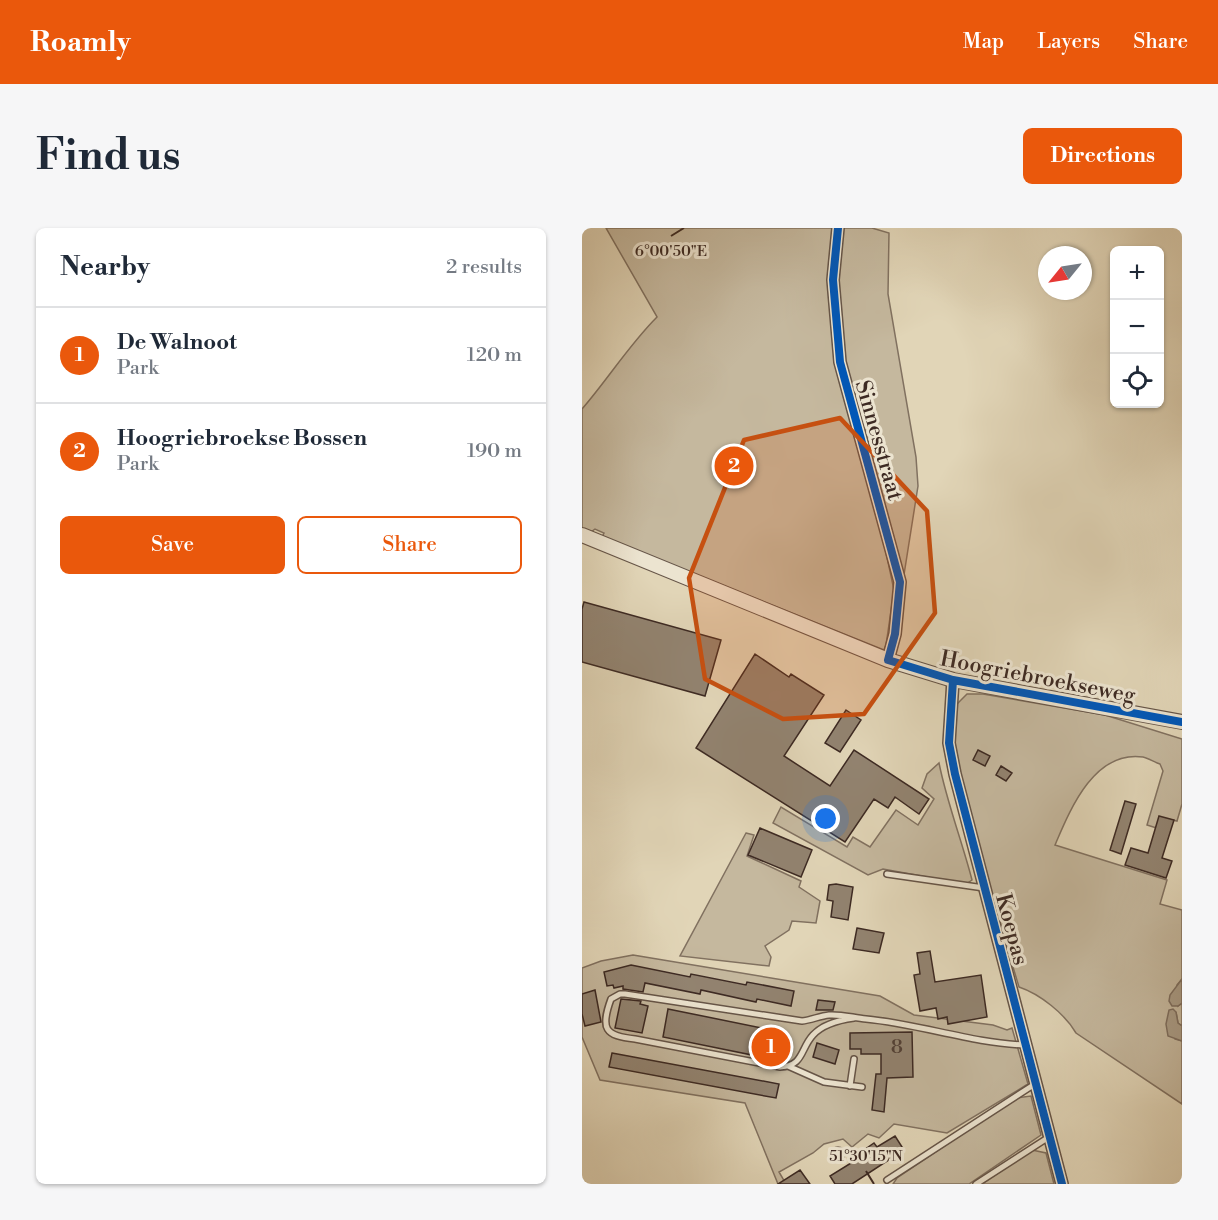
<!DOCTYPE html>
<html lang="en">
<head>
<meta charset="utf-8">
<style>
  :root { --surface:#fff; --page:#f6f6f7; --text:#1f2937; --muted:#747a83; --line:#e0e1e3; --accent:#ea580c }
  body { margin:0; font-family:"Libre Bodoni",serif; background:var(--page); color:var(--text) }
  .controls { position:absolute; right:18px; top:18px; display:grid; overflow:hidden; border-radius:9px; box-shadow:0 2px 4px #0004 }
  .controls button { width:54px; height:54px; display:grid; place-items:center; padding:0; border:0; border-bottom:2px solid var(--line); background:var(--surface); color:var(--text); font:30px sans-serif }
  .compass { position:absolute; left:456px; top:18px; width:54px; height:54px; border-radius:50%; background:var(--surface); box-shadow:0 2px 4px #0004; rotate:240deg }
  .you { position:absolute; left:244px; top:591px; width:21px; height:21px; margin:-15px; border:4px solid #fff; border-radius:50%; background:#1a73e8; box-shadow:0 0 0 9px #1a73e833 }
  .badge { display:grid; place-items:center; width:39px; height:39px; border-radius:50%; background:var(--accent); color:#fff; font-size:20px; font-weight:700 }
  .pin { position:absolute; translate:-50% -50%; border:3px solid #fff; box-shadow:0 2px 6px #0006 }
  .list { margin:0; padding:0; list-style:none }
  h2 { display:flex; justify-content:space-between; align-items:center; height:78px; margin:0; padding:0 24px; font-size:26px }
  h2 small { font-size:20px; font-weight:400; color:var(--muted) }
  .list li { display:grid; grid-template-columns:39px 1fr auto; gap:18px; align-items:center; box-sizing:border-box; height:96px; padding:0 24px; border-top:2px solid var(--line) }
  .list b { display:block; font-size:22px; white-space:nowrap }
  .list p { margin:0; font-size:20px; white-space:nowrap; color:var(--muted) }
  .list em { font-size:20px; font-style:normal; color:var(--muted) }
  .actions { display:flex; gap:12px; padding:18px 24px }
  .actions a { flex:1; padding:14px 0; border:2px solid var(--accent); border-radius:9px; text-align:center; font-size:21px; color:var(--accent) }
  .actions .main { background:var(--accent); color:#fff }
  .icon { flex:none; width:33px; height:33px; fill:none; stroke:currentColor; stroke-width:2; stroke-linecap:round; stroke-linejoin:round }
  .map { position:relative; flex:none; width:600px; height:956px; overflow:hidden; border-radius:9px }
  header { display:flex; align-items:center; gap:36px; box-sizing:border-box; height:84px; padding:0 30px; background:var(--accent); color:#fff }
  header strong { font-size:28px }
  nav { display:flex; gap:33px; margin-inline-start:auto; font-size:21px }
  .intro { display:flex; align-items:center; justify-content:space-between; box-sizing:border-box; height:144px; padding:0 36px }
  h1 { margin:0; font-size:42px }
  .button { padding:15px 27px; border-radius:9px; background:var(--accent); color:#fff; font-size:21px; font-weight:700 }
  main { display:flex; gap:36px; padding:0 36px }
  aside { flex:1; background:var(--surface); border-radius:9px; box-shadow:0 2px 4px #0004 }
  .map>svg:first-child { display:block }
  .green { fill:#c5b89e; stroke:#817160; stroke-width:1.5 }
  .water { fill:#a99b85; stroke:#7e6e5e; stroke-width:1.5 }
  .building { fill:#928370; stroke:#3d2a23; stroke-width:1.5 }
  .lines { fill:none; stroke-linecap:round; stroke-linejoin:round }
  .service-casing { stroke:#665548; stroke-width:8 }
  .minor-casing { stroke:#665548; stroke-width:14 }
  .tertiary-casing { stroke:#665548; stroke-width:16 }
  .service { stroke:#ece4d0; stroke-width:5 }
  .minor { stroke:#ece4d0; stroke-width:10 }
  .tertiary { stroke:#ece4d0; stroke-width:14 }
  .cycleway-casing { stroke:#ece4d0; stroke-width:11 }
  .cycleway { stroke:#0057b8; stroke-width:8 }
  .marked { fill:#c65011; fill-opacity:0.2; stroke:#c65011; stroke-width:4.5; stroke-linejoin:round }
  .ticks { fill:none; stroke:#3d2a23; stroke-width:2 }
  .labels { text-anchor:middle; stroke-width:6; stroke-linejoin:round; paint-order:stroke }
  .number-label { font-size:20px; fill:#524036 }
  .street-label { font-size:22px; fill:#3d2a23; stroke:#ece4d0 }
  .ticks-label { font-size:15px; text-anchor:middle; fill:#3d2a23; stroke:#ece4d0; stroke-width:6; stroke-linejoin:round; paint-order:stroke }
</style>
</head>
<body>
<header>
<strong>Roamly</strong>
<nav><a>Map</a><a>Layers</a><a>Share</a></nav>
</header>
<div class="intro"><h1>Find us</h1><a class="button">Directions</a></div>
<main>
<aside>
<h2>Nearby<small>2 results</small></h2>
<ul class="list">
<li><span class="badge">1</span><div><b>De Walnoot</b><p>Park</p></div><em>120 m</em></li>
<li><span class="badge">2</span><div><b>Hoogriebroekse Bossen</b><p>Park</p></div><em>190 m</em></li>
</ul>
<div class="actions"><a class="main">Save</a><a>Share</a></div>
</aside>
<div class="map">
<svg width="600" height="956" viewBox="0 0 600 956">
  <rect width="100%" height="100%" fill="#e1d5b7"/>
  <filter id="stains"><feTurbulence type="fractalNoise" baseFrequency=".00333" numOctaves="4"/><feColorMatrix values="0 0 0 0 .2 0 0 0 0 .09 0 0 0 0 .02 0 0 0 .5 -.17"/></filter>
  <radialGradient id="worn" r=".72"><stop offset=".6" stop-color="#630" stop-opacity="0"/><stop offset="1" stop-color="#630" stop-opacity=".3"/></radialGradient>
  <!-- green -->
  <path class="green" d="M24 0H290L307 5 306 66 334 229 336 258 321 353 303 287V320L312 362 304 417 302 422 20 309 22 305 13 301 9 304 0 301V181C26 151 47 117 75 89Z
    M385 466H401L523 487 600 511V576L595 593 586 591 581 602 565 597 581 543 578 536C572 534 566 530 561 529 512 522 488 582 473 617L585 652 578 676 600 682V751L595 757 596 778 600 775V798L596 795 594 784 593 811 600 813V876L494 805C483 786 458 766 437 759L418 696 373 528 372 495 373 478Z
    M357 535C365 575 380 613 390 652L384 656 301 641 286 647 191 595 199 579 265 619 271 609 288 619 314 582 336 597 352 571 340 560 345 546Z
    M164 605 172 607 165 628 219 653 217 659 238 673 234 695 210 693 207 702 183 718 189 729 187 738 98 728Z
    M51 727 298 768 332 787 411 797 425 802 430 800 446 856 365 905 312 896 297 910 286 906 270 919 261 911 242 916 231 925 197 944 204 956H196L163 875 18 852 0 809V740L19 733Z
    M449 868 459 907 387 956H311L315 950 434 870Z
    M450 922 464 925 472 956H400Z"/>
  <!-- water -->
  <path class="water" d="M600 751V775L596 778H590L587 773 588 767Z
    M591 781 594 784 596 795 600 798V813L586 808 584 796 587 782Z
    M249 926a7 7 0 1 1 14 0a7 7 0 1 1-14 0Z"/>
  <!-- building -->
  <path class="building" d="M2 374 139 412 123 468 0 434V381Z
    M173 426 207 449 209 446 242 467 202 528 248 558 272 522 347 571 337 586 313 569 306 580 292 571 263 614 114 520Z
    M264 482 279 492 258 524 243 515Z
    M396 522 408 528 403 538 391 532Z
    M419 538 430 545 424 553 414 547Z
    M543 573 554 576 539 626 528 622Z
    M577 588 592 592 580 630 590 633 584 650 543 637 549 620 566 625Z
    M178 600 230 622 219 649 166 627Z
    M254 656 271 659 266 692 249 689 251 673 245 672 247 657Z
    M275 700 302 705 297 725 271 721Z
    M348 723 353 754 399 747 405 789 366 796 365 789 356 791 354 780 338 783 332 747 338 746 335 725Z
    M49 737 108 749 109 746 164 757 165 754 212 763 209 778 175 771 174 774 119 762 118 766 63 755 61 764 41 761V758L32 760 31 757 25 758 22 744Z
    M13 762 19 794 3 798 0 786V766Z
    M39 771 59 773 58 776 66 778 60 805 33 800Z
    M236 772 253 774 251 782H234Z
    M86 781 185 801V804L206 808 202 828 181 824 180 829 81 809Z
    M330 804 331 849 305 850 302 884 290 882 294 846H299V826H279V821H268V805Z
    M235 815 257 822 253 836 231 829Z
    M30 825 197 856 194 870 27 839Z
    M313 908 322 922 270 956H253L248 948 274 932 272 929 292 915 295 919Z
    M218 942 228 956H196Z"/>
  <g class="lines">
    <defs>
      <path id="service" d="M305 646 402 660
        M272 790C257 792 241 796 231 807 218 821 222 838 198 839L53 811C23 808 18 801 29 771L38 766H43L220 793C229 792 238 788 247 787 259 786 272 790 284 791 338 796 389 815 443 817
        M206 838 242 854 280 859
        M268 858 272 831
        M305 952 453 856
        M394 956 467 909"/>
      <path id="minor" d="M256 0 251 52 258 134 318 354 313 406 306 432
        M371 452 367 515 373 546 480 956"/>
      <path id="tertiary" d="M0 307 306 432 371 452 600 494"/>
    </defs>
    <!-- service casing -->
    <use href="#service" class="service-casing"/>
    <!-- minor casing -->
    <use href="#minor" class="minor-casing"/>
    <!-- tertiary casing -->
    <use href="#tertiary" class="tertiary-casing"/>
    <!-- service -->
    <use href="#service" class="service"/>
    <!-- minor -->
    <use href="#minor" class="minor"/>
    <!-- tertiary -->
    <use href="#tertiary" class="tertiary"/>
    <defs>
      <path id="cycleway" d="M256 0 251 52 258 134 318 354 313 406 306 432 371 452 600 494
        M371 452 367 515 373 546 480 956"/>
    </defs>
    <!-- cycleway casing -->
    <use href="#cycleway" class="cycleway-casing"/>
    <!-- cycleway -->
    <use href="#cycleway" class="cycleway"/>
  </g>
  <!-- marked area -->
  <path class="marked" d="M258 190 345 283 353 385 282 486 201 491 123 451 107 350 162 212Z"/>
  <!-- ticks -->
  <path class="ticks" d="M89 8 102 0M284 943 292 956"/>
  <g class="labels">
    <!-- number labels -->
    <g class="number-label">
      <text x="315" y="825">8</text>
    </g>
    <!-- street labels -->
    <g class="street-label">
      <text transform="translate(298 212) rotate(74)" y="8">Sinnesstraat</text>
      <text transform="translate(456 448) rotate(11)" y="8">Hoogriebroekseweg</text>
      <text transform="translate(431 701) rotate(75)" y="8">Koepas</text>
    </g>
  </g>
  <g class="ticks-label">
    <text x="89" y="28">6°00'50"E</text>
    <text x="284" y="933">51°30'15"N</text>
  </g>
  <rect width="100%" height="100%" filter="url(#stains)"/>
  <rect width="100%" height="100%" fill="url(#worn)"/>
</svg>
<div class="controls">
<button>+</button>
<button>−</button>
<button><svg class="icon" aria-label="locate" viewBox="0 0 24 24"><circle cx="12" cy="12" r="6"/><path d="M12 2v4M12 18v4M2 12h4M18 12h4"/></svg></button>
</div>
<svg class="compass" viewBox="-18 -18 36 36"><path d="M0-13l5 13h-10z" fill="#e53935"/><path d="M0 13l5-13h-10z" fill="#747a83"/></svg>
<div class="you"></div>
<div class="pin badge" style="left:189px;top:819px">1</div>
<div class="pin badge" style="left:152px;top:238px">2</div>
</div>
</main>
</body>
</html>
